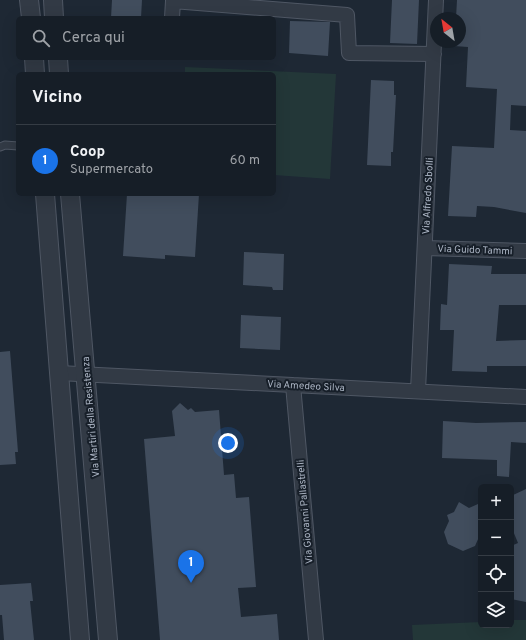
<!DOCTYPE html>
<html lang="it">
<head>
<meta charset="utf-8">
<style>
  :root { --surface:#161e27; --page:#232b33; --text:#f1f3f6; --muted:#9ea2a7; --line:#353c44; --accent:#1a73e8 }
  body { margin:0; font-family:Overpass,sans-serif; background:var(--page); color:var(--text) }
  .controls { position:absolute; right:12px; bottom:12px; display:grid; overflow:hidden; border-radius:6px; box-shadow:0 4px 16px #0002 }
  .controls button { width:36px; height:36px; display:grid; place-items:center; padding:0; border:0; border-bottom:1px solid var(--line); background:var(--surface); color:var(--text); font:20px sans-serif }
  .compass { position:absolute; left:430px; top:12px; width:36px; height:36px; border-radius:50%; background:var(--surface); box-shadow:0 4px 16px #0002; rotate:329deg }
  .you { position:absolute; left:228px; top:443px; width:14px; height:14px; margin:-10px; border:3px solid #fff; border-radius:50%; background:#1a73e8; box-shadow:0 0 0 6px #1a73e833 }
  .badge { display:grid; place-items:center; width:26px; height:26px; border-radius:50%; background:var(--accent); color:#fff; font-size:13px; font-weight:700 }
  .pin { position:absolute; translate:-50% -33px; filter:drop-shadow(0 1px 2px #0008) }
  .pin::after { content:''; position:absolute; top:21px; width:14px; height:12px; background:inherit; clip-path:polygon(0 0,100% 0,50% 100%) }
  .list { margin:0; padding:0; list-style:none }
  h2 { display:flex; justify-content:space-between; align-items:center; height:52px; margin:0; padding:0 16px; font-size:17px }
  h2 small { font-size:13px; font-weight:400; color:var(--muted) }
  .list li { display:grid; grid-template-columns:26px 1fr auto; gap:12px; align-items:center; box-sizing:border-box; height:72px; padding:0 16px; border-top:1px solid var(--line) }
  .list b { display:block; font-size:15px; white-space:nowrap }
  .list p { margin:0; font-size:13px; white-space:nowrap; color:var(--muted) }
  .list em { font-size:13px; font-style:normal; color:var(--muted) }
  .icon { flex:none; width:22px; height:22px; fill:none; stroke:currentColor; stroke-width:2; stroke-linecap:round; stroke-linejoin:round }
  .map { position:relative; flex:none; width:526px; height:640px; overflow:hidden }
  .search { position:absolute; background:var(--surface); box-shadow:0 4px 16px #0002; left:16px; top:16px; width:260px; height:44px; display:flex; align-items:center; gap:10px; box-sizing:border-box; padding:0 14px; border-radius:6px; color:var(--muted); font-size:15px }
  .panel { position:absolute; background:var(--surface); box-shadow:0 4px 16px #0002; left:16px; top:72px; width:260px; height:124px; border-radius:6px }
  .map>svg:first-child { display:block }
  .green { fill:#233738 }
  .building { fill:#414d5d }
  .lines { fill:none; stroke-linecap:round; stroke-linejoin:round }
  .service-casing { stroke:#4f5764; stroke-width:9 }
  .minor-casing { stroke:#4f5764; stroke-width:16 }
  .tertiary-casing { stroke:#4f5764; stroke-width:20 }
  .service { stroke:#323a45; stroke-width:7 }
  .minor { stroke:#323a45; stroke-width:14 }
  .tertiary { stroke:#323a45; stroke-width:18 }
  .labels { text-anchor:middle; stroke-width:4; stroke-linejoin:round; paint-order:stroke }
  .street-label { font-size:10px; fill:#abb4c3; stroke:#171f29 }
</style>
</head>
<body>
<div class="map">
<svg width="526" height="640" viewBox="0 0 526 640">
  <rect width="100%" height="100%" fill="#1e2834"/>
  <!-- green -->
  <path class="green" d="M185 67 336 74 330 179 274 175V74H185Z
    M511 620H526V640H413L412 625 481 622V625H511Z"/>
  <!-- building -->
  <path class="building" d="M112 0H142L141 18H111Z
    M392 0H419L417 44 390 43Z
    M457 0H526V106L511 105 510 130 526 131V213L494 207 477 206 476 217 448 216 452 146 494 148 497 89 466 87 468 47 454 46V42H460V18H456Z
    M290 21 330 22 328 56 289 53Z
    M371 80 394 81V95H396L393 152H391V166L367 165Z
    M127 194H199L195 257 165 255V259L123 256Z
    M244 252 284 254 283 290H273L272 287 243 285Z
    M449 264 492 266 491 274H526V305H499L496 341 526 340V366H487V372L452 371 454 330H440L441 304 447 305Z
    M241 315 281 317 280 350 240 348Z
    M10 351 18 452H15L16 464 0 465V352Z
    M180 403 188 410 191 408 195 412 219 410 224 475 234 474 236 498 249 497 256 587 238 588 241 617 277 614 279 640H160L144 439 175 436 172 411Z
    M443 421 476 423 526 422V443L511 442 509 477 497 476V460L442 458Z
    M526 489V602L511 599V546L518 543 511 526V496Z
    M459 502 469 508 478 504 481 511V536L479 537 475 546 463 551 448 544 444 532 449 521 447 515 454 512Z
    M31 583 33 601H30L34 640H4L2 615H0V585Z"/>
  <g class="lines">
    <defs>
      <path id="service" d="M0 147 5 145 18 146"/>
      <path id="minor" d="M172 18 173 1 347 15 349 53 434 54
        M425 248 526 251
        M59 373 526 397
        M293 385 316 640
        M418 391 436 0"/>
      <path id="tertiary" d="M29 0 31 18
        M53 0 54 18
        M34 58 35 74
        M58 58 59 74
        M45 194 80 640
        M70 194 108 640"/>
    </defs>
    <!-- service casing -->
    <use href="#service" class="service-casing"/>
    <!-- minor casing -->
    <use href="#minor" class="minor-casing"/>
    <!-- tertiary casing -->
    <use href="#tertiary" class="tertiary-casing"/>
    <!-- service -->
    <use href="#service" class="service"/>
    <!-- minor -->
    <use href="#minor" class="minor"/>
    <!-- tertiary -->
    <use href="#tertiary" class="tertiary"/>
  </g>
  <g class="labels">
    <!-- street labels -->
    <g class="street-label">
      <text transform="translate(427 196) rotate(-87)" y="4">Via Alfredo Sbolli</text>
      <text transform="translate(475 249) rotate(2)" y="4">Via Guido Tammi</text>
      <text transform="translate(306 385) rotate(3)" y="4">Via Amedeo Silva</text>
      <text transform="translate(90 417) rotate(-95)" y="4">Via Martiri della Resistenza</text>
      <text transform="translate(304 512) rotate(-95)" y="4">Via Giovanni Pallastrelli</text>
    </g>
  </g>
</svg>
<div class="controls">
<button>+</button>
<button>−</button>
<button><svg class="icon" aria-label="locate" viewBox="0 0 24 24"><circle cx="12" cy="12" r="6"/><path d="M12 2v4M12 18v4M2 12h4M18 12h4"/></svg></button>
<button><svg class="icon" aria-label="layers" viewBox="0 0 24 24"><path d="M12 4l9 5-9 5-9-5zM3 14l9 5 9-5"/></svg></button>
</div>
<svg class="compass" viewBox="-18 -18 36 36"><path d="M0-13l5 13h-10z" fill="#e53935"/><path d="M0 13l5-13h-10z" fill="#9ea2a7"/></svg>
<div class="you"></div>
<div class="pin badge" style="left:191px;top:583px">1</div>
<div class="search"><svg class="icon" aria-label="search" viewBox="0 0 24 24"><circle cx="10" cy="10" r="6"/><path d="M15 15l6 6"/></svg>Cerca qui</div>
<section class="panel">
<h2>Vicino<small></small></h2>
<ul class="list">
<li><span class="badge">1</span><div><b>Coop</b><p>Supermercato</p></div><em>60 m</em></li>
</ul>
</section>
</div>
</body>
</html>
